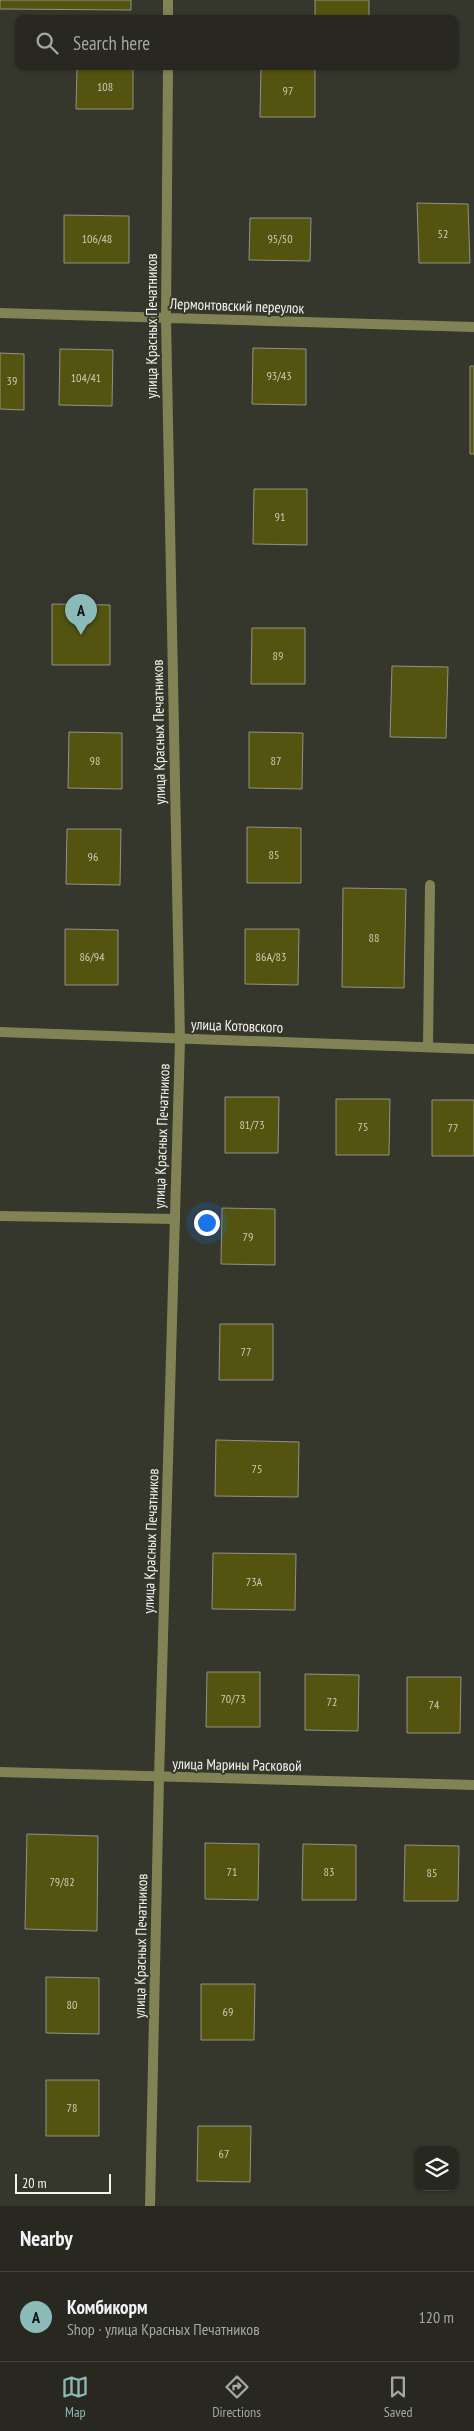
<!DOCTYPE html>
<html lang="en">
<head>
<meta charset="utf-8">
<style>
  :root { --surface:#282821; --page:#34342e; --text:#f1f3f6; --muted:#a5a6a5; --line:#44443f; --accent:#8bbbb9 }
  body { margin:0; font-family:"PT Sans Narrow",sans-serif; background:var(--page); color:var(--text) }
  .controls { position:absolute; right:15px; bottom:15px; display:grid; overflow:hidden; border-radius:10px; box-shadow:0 1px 4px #0004 }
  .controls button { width:45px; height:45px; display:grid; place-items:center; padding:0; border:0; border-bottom:1px solid var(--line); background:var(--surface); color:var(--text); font:25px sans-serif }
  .scale { position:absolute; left:15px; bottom:12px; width:96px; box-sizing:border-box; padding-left:5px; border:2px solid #f4f4ee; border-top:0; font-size:14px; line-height:18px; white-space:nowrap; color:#f4f4ee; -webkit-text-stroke:4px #35362c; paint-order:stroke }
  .you { position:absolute; left:206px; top:1222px; width:18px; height:18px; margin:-12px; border:4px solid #fff; border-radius:50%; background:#1a73e8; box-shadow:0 0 0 8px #1a73e833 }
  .badge { display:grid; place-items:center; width:32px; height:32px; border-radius:50%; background:var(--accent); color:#111; font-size:16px; font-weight:700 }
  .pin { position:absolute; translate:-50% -41px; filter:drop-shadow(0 1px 2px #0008) }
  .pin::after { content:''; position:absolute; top:26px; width:18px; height:15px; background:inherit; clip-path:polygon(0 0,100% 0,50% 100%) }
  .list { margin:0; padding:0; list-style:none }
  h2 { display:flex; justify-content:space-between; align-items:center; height:65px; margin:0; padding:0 20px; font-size:21px }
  h2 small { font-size:16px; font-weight:400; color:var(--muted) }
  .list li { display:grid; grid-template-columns:32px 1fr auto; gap:15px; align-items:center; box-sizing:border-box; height:90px; padding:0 20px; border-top:1px solid var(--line) }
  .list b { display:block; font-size:19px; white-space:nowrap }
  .list p { margin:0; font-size:16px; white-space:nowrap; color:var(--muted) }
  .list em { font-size:16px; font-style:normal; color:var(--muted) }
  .icon { flex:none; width:28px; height:28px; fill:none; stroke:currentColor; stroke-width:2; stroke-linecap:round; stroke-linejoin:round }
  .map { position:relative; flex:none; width:474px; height:2206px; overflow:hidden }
  .search { position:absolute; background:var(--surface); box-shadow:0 1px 4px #0004; left:15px; right:15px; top:15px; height:55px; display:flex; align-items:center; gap:12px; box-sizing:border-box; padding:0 18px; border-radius:10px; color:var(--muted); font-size:19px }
  .sheet { height:155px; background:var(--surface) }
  nav { display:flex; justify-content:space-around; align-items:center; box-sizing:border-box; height:70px; border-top:1px solid var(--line); background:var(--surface); font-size:14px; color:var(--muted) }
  nav a { display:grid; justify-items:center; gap:2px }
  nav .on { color:var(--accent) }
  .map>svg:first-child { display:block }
  .building { fill:#545410; stroke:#929287 }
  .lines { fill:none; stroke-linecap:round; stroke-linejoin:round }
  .service { stroke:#828354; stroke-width:10 }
  .minor { stroke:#828354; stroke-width:10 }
  .tertiary { stroke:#828354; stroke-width:10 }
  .labels { text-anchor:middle; stroke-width:4; stroke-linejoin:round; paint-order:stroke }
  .number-label { font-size:12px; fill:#ccccb6 }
  .street-label { font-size:15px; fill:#f4f4ee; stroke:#35362c }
</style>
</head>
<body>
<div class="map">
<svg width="474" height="2206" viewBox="0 0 474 2206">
  <rect width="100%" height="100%" fill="#35362c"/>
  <!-- building -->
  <path class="building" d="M0 0H131V10L0 9Z
    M315 0H369V19H315Z
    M77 66H133V109H76Z
    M261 66H315V117H260Z
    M417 203 468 204 470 263H419Z
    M64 215 129 216V263H64Z
    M250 218H311L310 261 249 260Z
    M253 348 306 349V405L252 404Z
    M60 349 113 350 112 406 59 405Z
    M0 353 24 354V410L0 409Z
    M470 366H474V454H470Z
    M254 489H307V545L253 544Z
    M52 604 110 605V665H52Z
    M252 628H305V684H251Z
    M392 666 448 667 446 738 390 737Z
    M69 732 122 733V789L68 788Z
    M249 732 303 733 302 789 249 788Z
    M247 827 301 828V883H247Z
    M67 829H121L120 885 66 884Z
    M343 888 406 889 404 988 342 987Z
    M65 929 118 930V985H65Z
    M245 929H299L298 985 245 984Z
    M225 1097H279L278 1153H225Z
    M336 1099H390L389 1155H336Z
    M432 1100H474V1156H432Z
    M222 1208 275 1209V1265L221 1264Z
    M220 1324H273V1380H219Z
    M216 1440 299 1442 298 1497 215 1496Z
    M213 1553 296 1554 295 1610 212 1609Z
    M207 1672H260V1727H206Z
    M305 1674 359 1675 358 1731 305 1730Z
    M407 1677H461L460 1733H407Z
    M27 1834 98 1836 97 1931 25 1929Z
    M205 1843 259 1844 258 1900 205 1899Z
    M303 1844 356 1845V1900H302Z
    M405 1845 459 1846 458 1901H404Z
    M46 1977 99 1978V2034L46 2033Z
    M201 1984H255L254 2040H201Z
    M46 2080H99V2136H46Z
    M198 2126H251L250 2182 197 2181Z"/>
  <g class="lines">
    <!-- service -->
    <path class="service" d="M428 1047 430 885
      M0 1216 175 1219"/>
    <!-- minor -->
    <path class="minor" d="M168 19V0
      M0 313 474 327
      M150 2206 159 1778 180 1040 166 319 168 66"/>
    <!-- tertiary -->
    <path class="tertiary" d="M0 1032 474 1049
      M0 1772 474 1785"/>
  </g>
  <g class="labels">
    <!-- number labels -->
    <g class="number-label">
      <text x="105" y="91">108</text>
      <text x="288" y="95">97</text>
      <text x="443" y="238">52</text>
      <text x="97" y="243">106/48</text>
      <text x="280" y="243">95/50</text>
      <text x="279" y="380">93/43</text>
      <text x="86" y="382">104/41</text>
      <text x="12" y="385">39</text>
      <text x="280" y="521">91</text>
      <text x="278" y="660">89</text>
      <text x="95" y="765">98</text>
      <text x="276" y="765">87</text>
      <text x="274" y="859">85</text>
      <text x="93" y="861">96</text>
      <text x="374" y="942">88</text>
      <text x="92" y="961">86/94</text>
      <text x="271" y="961">86А/83</text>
      <text x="252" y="1129">81/73</text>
      <text x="363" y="1131">75</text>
      <text x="453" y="1132">77</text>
      <text x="248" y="1241">79</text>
      <text x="246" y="1356">77</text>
      <text x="257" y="1473">75</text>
      <text x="254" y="1586">73А</text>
      <text x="233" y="1703">70/73</text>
      <text x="332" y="1706">72</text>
      <text x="434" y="1709">74</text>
      <text x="232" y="1876">71</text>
      <text x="329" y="1876">83</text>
      <text x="432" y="1877">85</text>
      <text x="62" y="1886">79/82</text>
      <text x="72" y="2009">80</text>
      <text x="228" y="2016">69</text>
      <text x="72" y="2112">78</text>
      <text x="224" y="2158">67</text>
    </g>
    <!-- street labels -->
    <g class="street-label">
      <text transform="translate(237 306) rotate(2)" y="5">Лермонтовский переулок</text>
      <text transform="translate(152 326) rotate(-90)" y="5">улица Красных Печатников</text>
      <text transform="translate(159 732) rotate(-91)" y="5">улица Красных Печатников</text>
      <text transform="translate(237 1026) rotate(2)" y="5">улица Котовского</text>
      <text transform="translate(162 1136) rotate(-88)" y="5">улица Красных Печатников</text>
      <text transform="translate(151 1541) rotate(-88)" y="5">улица Красных Печатников</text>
      <text transform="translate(237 1765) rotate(1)" y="5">улица Марины Расковой</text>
      <text transform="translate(141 1946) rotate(-89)" y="5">улица Красных Печатников</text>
    </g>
  </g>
</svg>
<div class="controls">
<button><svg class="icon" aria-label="layers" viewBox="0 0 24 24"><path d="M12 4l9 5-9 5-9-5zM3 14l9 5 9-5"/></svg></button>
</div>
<div class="scale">20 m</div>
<div class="you"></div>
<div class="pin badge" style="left:81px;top:635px">A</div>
<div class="search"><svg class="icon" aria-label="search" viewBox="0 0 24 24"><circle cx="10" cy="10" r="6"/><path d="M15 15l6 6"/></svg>Search here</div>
</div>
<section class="sheet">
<h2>Nearby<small></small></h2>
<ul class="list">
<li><span class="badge">A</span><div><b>Комбикорм</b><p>Shop · улица Красных Печатников</p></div><em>120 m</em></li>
</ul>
</section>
<nav>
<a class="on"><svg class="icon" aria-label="map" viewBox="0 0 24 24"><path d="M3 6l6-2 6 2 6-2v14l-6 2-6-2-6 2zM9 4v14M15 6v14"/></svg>Map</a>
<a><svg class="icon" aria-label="directions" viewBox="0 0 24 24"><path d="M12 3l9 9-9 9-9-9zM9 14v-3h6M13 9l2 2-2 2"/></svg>Directions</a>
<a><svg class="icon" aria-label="saved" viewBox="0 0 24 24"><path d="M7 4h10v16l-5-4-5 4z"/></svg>Saved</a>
</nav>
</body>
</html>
